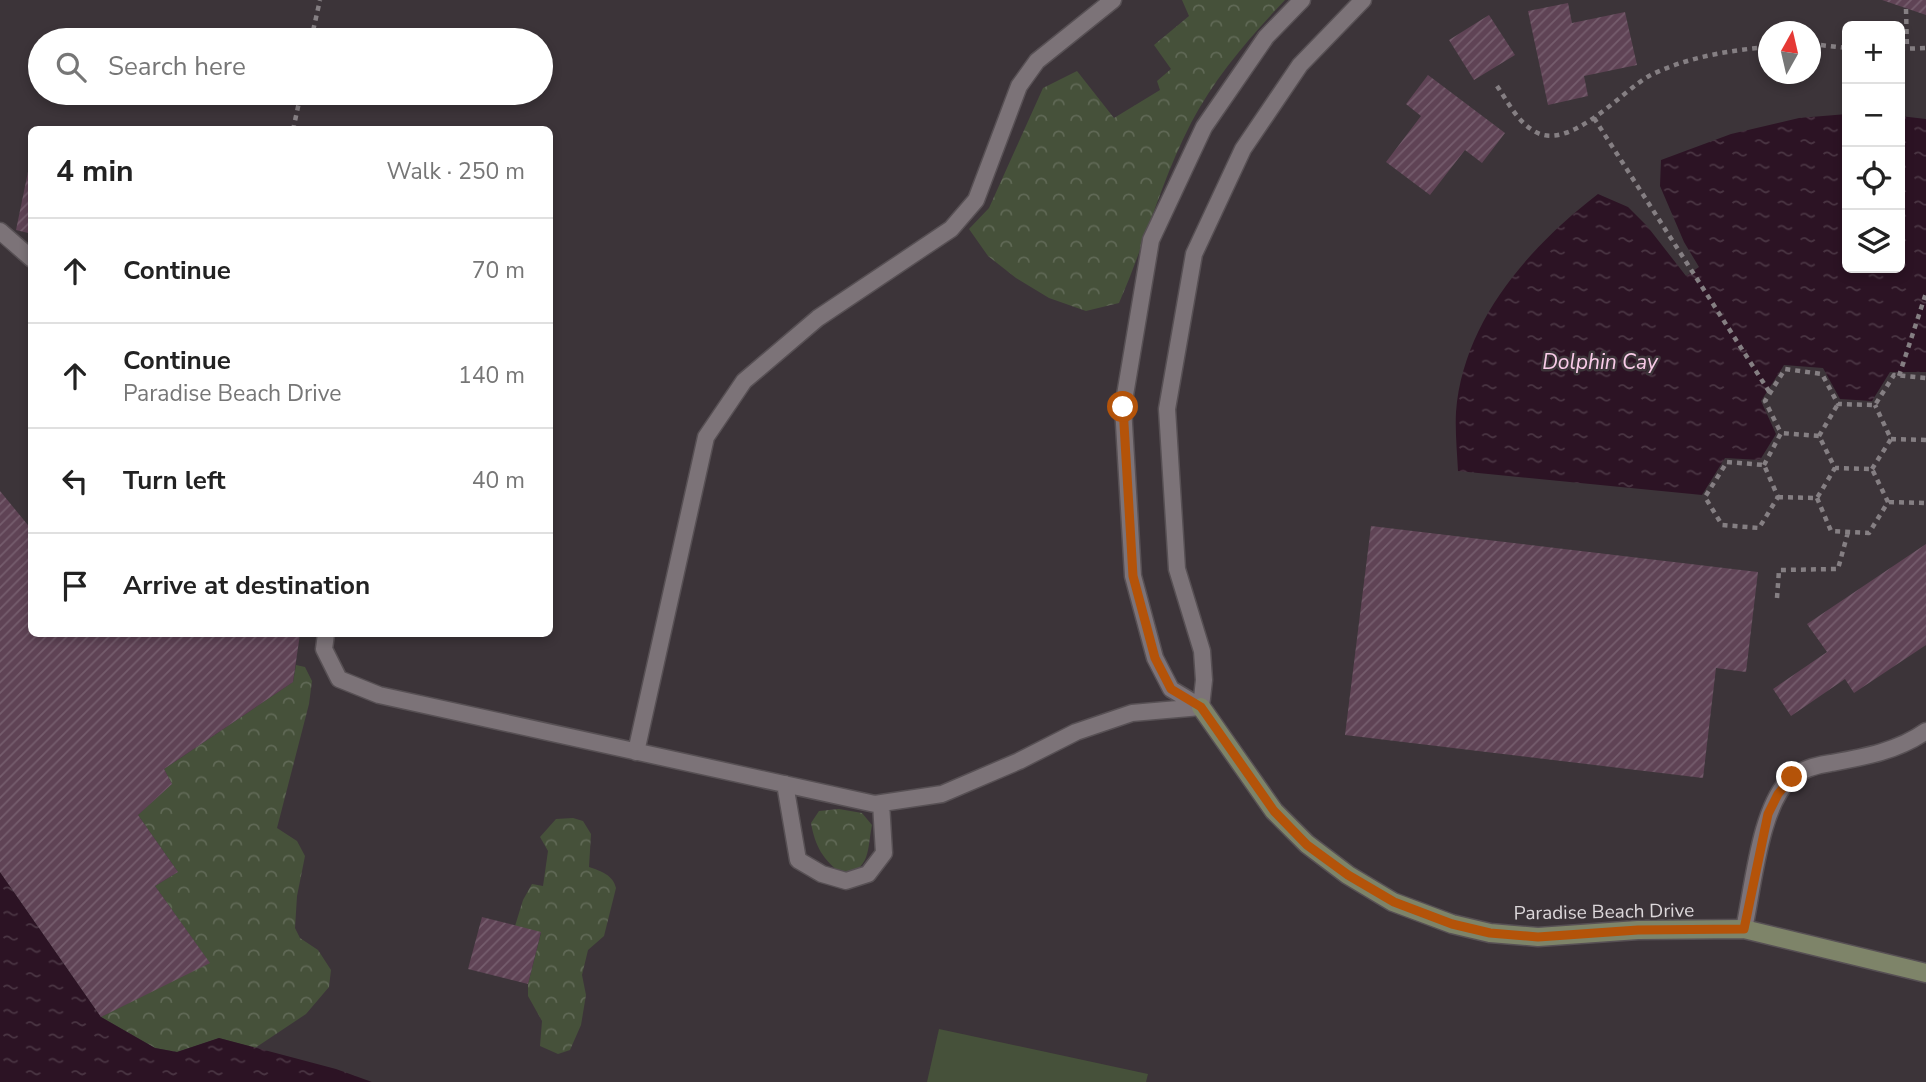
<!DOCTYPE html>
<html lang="en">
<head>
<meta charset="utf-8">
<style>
  :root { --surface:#fff; --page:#f6f6f6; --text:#222; --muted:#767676; --line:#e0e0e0 }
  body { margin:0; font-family:"Nunito Sans",sans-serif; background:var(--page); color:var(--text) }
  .controls { position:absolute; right:21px; top:21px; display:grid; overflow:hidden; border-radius:10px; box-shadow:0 4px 10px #0003 }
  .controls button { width:63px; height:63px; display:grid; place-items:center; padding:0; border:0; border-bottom:2px solid var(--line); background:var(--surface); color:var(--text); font:35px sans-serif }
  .compass { position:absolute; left:1758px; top:21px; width:63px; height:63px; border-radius:50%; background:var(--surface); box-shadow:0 4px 10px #0003; rotate:8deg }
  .stop { position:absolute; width:21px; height:21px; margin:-16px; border:5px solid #b45309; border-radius:50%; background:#fff }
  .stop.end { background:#b45309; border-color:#fff; box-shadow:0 2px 7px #0008 }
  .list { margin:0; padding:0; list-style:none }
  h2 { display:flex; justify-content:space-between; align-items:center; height:91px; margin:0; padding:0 28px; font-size:30px }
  h2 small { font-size:23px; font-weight:400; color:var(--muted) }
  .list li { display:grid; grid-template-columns:46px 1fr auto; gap:21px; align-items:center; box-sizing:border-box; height:105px; padding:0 28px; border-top:2px solid var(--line) }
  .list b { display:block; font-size:26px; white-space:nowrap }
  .list p { margin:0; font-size:23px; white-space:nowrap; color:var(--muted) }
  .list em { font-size:23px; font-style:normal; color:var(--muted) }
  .icon { flex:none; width:38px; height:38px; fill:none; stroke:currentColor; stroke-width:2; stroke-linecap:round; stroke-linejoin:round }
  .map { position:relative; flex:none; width:1926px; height:1082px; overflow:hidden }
  .search { position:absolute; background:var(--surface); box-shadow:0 4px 10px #0003; left:28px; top:28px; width:525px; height:77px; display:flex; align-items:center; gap:18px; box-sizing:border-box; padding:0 24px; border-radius:38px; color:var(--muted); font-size:26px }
  .panel { position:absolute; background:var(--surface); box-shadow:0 4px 10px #0003; left:28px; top:126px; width:525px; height:511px; border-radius:10px }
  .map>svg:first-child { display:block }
  .forest { fill:url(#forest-crowns) }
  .pitch { fill:#46513a }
  .water { fill:url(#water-ripples) }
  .building { fill:url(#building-hatch) }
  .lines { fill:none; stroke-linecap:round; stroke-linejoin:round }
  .lane-casing { stroke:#575054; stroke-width:19 }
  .secondary-casing { stroke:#575054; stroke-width:21 }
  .path { stroke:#857f83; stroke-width:4.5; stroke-dasharray:5 5; stroke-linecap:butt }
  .lane { stroke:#7c7378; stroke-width:16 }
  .secondary { stroke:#7e8469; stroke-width:18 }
  .route { stroke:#b45309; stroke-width:9 }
  .labels { text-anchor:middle; stroke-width:5; stroke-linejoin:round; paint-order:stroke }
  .street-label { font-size:19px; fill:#dcd7da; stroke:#3c3439 }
  .water-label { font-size:21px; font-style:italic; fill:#f9cbe8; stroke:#3c3439 }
</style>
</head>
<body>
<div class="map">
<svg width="1926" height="1082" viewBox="0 0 1926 1082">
  <defs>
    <pattern id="forest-crowns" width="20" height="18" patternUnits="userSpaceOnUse" patternTransform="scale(1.75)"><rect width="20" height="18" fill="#46513a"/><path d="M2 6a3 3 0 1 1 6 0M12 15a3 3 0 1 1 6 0" fill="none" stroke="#606956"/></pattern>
    <pattern id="water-ripples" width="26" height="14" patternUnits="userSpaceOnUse" patternTransform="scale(1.75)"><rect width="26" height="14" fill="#2c1324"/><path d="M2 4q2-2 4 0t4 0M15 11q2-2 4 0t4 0" fill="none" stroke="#4a3543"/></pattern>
    <pattern id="building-hatch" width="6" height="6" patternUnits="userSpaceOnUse" patternTransform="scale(1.75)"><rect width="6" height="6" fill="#5f4355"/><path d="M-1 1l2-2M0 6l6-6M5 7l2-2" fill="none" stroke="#755d6d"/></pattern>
  </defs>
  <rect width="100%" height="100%" fill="#3c3439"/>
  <!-- forest -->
  <path class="forest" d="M1182 0H1285C1250 37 1215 77 1191 123 1161 181 1145 244 1119 303L1086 311 1049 298 1016 278 988 256 969 229 989 208 1043 88 1077 71 1114 118 1160 90 1157 81 1171 69 1154 45 1189 16Z
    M296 665 305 667 312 681 309 704 277 828 297 841 305 856 297 896 295 928 300 938 318 950 331 970 329 987 306 1014 255 1048 219 1038 177 1052 155 1048 101 1017 209 962 155 886 178 872 138 815 172 784 164 769 293 682Z
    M839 809 862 813 872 825C867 850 871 870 842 874 823 860 815 846 811 823L819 811Z
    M573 818 583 821 591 834 589 867C601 871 613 875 616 888L604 936 588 950 582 975 586 995 581 1025 570 1050 558 1054 540 1046 542 1021 528 996V984L541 933 515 926 523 900 532 884 543 886 548 851 540 837 556 819Z"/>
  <!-- pitch -->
  <path class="pitch" d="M939 1029 1148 1074 1146 1082H927Z"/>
  <!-- water -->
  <path class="water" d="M1847 114V268H1900V116L1926 119V372H1890L1872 401 1840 399 1823 368 1784 365 1761 401 1776 434 1760 460 1725 458 1702 495 1458 471C1457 451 1455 431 1456 412 1463 321 1529 247 1598 194L1628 207 1647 226 1686 276 1699 267 1684 242 1660 186 1661 160 1731 134 1799 118Z
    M0 872 101 1017 155 1048 177 1052 219 1038 336 1069 372 1082H0Z"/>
  <!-- building -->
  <path class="building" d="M1882 0H1926V15Z
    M1568 3 1572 23 1625 12 1637 65 1584 76 1588 96 1548 105 1528 11Z
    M1489 15 1515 55 1474 80 1449 40Z
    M1428 75 1505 133 1482 163 1465 150 1430 195 1386 162 1421 116 1406 104Z
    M30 162H32V234L16 230Z
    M0 491 32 530V634H300L293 682 164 769 172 784 138 815 178 872 155 886 210 963 101 1017 0 872Z
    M1371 526 1758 572 1746 672 1716 668 1703 778 1345 735Z
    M1926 544V645L1854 693 1845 679 1791 716 1773 689 1827 652 1807 624Z
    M482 917 541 932 528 984 468 969Z"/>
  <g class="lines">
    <defs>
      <path id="lane" d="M0 231 32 259
        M326 634 324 649 339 679 379 695 875 804 942 794 1019 761 1076 732 1132 713 1201 707
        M1201 707 1171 689 1155 658 1133 576 1123 407 1151 240 1204 127 1266 37 1302 0
        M1201 707 1204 680 1202 651 1177 569 1167 409 1194 254 1243 149 1300 65 1363 0
        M636 752 706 437 744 381 818 318 951 229 976 200 1019 86 1037 61 1113 0
        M785 784 798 860 822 874 846 881 868 874 884 853 881 803
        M1744 929C1753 888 1760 805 1791 778 1802 769 1817 765 1831 763 1864 757 1898 751 1926 731"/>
      <path id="secondary" d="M1201 707 1274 811 1307 844 1348 875 1393 902 1452 924 1490 933 1538 937 1638 930 1744 929 1926 973"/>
    </defs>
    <!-- lane casing -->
    <use href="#lane" class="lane-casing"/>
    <!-- secondary casing -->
    <use href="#secondary" class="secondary-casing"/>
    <!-- path -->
    <path class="path" d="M1906 9 1907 49
      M311 40 320 0
      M1811 44 1847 48
      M1900 49 1926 48
      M1497 86C1508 102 1517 121 1534 131 1569 153 1622 91 1649 76 1684 58 1729 50 1769 47
      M1594 118 1770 393
      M293 130 301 93
      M1899 376 1926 293
      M1819 436 1838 404
      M1891 439 1926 440
      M1727 462 1764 465 1778 497 1759 528 1722 525 1705 497Z
      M1764 465 1781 433 1765 401 1785 369 1822 374 1838 404 1875 405 1894 375 1926 378
      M1872 469 1891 439 1875 405
      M1778 497 1817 498 1835 468 1819 436 1781 433
      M1817 498 1831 531 1869 533 1888 502 1872 469 1835 468
      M1889 502 1926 503
      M1777 598 1779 570 1838 569 1848 532"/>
    <!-- lane -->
    <use href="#lane" class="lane"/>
    <!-- secondary -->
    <use href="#secondary" class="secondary"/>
  </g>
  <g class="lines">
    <!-- route -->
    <path class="route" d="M1123 407 1133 576 1155 658 1171 689 1201 707 1274 811 1307 845 1348 875 1394 902 1452 924 1490 933 1538 937 1638 930 1744 929 1768 814 1778 794 1792 777"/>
  </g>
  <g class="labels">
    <!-- street labels -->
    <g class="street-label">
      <text transform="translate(1604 911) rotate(-1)" y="7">Paradise Beach Drive</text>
    </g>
    <!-- water labels -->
    <g class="water-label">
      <text x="1600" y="369">Dolphin Cay</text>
    </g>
  </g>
</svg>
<div class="controls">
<button>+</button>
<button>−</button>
<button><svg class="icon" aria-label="locate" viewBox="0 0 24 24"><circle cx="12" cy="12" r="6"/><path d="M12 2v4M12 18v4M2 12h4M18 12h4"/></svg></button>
<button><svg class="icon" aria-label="layers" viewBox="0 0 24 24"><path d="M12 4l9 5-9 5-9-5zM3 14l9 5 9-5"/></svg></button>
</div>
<svg class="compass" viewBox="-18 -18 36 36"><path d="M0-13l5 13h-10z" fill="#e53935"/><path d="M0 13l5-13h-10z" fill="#767676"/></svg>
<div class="stop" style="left:1123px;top:407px"></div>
<div class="stop end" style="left:1792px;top:777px"></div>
<div class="search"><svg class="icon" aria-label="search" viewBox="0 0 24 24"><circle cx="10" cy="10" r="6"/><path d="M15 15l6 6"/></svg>Search here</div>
<section class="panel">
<h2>4 min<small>Walk · 250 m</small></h2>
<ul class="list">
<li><svg class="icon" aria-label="ahead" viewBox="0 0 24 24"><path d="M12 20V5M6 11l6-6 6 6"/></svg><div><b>Continue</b></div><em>70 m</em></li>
<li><svg class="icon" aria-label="ahead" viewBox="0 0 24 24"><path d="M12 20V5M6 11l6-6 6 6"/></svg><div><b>Continue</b><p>Paradise Beach Drive</p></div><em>140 m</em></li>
<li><svg class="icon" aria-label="left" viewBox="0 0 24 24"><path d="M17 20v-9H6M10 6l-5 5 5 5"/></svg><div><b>Turn left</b></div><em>40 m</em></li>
<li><svg class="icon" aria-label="arrive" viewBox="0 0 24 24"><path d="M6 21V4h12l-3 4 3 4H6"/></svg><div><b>Arrive at destination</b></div></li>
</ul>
</section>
</div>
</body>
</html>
